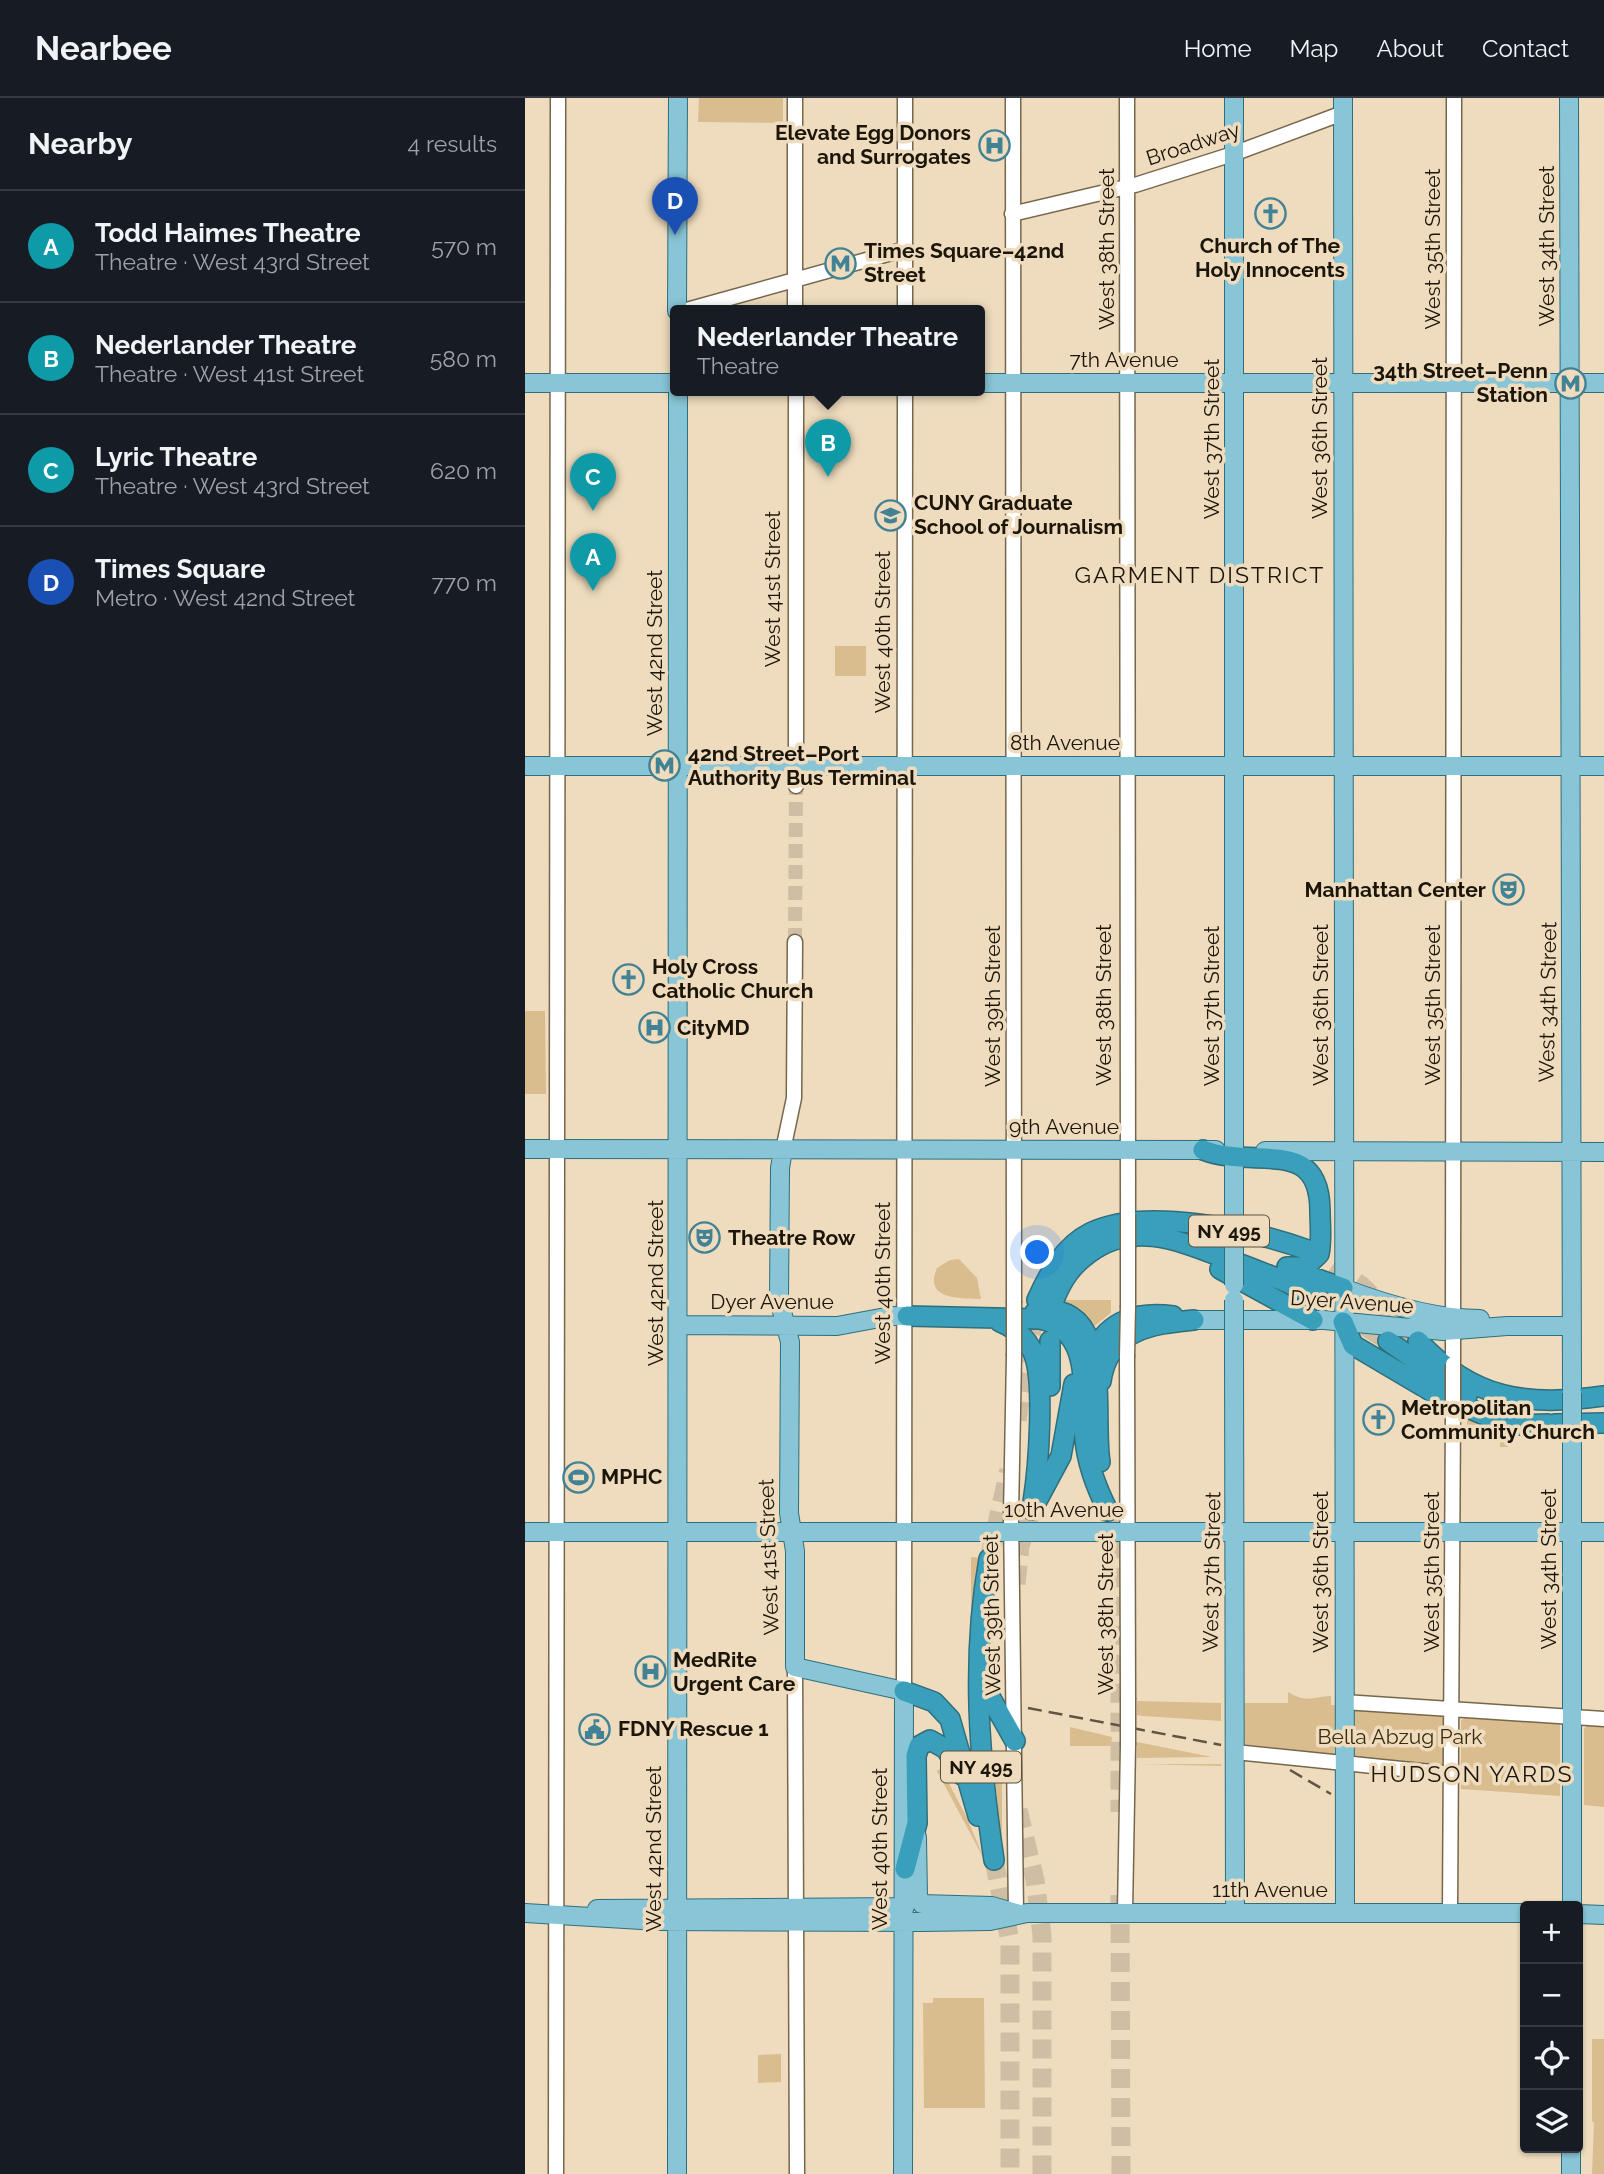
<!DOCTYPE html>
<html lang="en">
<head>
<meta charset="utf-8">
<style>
  :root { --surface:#171b24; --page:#242831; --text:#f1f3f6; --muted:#9ea1a6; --line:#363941; --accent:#d93025 }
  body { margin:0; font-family:Raleway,sans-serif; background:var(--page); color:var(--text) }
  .controls { position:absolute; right:21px; bottom:21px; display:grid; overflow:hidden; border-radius:7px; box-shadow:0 2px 5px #0004 }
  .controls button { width:63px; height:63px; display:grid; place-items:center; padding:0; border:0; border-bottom:2px solid var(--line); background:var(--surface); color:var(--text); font:35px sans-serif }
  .you { position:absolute; left:513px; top:1155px; width:24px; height:24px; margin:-18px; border:5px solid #fff; border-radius:50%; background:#1a73e8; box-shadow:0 0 0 10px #1a73e833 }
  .badge { display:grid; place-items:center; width:46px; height:46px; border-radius:50%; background:var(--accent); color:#fff; font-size:23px; font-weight:700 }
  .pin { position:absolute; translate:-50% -58px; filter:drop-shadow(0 2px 4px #0008) }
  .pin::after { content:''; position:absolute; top:37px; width:24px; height:21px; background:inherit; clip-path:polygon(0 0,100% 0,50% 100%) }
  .popup { position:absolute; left:145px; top:207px; width:315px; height:91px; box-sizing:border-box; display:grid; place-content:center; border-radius:7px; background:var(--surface); filter:drop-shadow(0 2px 5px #0005); font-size:23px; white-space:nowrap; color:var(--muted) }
  .popup b { font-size:26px; color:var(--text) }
  .popup::after { content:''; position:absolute; left:50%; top:100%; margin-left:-14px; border:14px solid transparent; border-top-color:var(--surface) }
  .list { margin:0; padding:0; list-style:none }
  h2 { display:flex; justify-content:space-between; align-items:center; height:91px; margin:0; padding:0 28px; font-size:30px }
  h2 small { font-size:23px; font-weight:400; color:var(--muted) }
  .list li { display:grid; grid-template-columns:46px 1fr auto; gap:21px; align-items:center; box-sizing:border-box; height:112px; padding:0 28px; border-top:2px solid var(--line) }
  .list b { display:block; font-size:26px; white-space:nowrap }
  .list p { margin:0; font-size:23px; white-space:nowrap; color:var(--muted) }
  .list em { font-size:23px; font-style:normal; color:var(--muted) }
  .icon { flex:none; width:38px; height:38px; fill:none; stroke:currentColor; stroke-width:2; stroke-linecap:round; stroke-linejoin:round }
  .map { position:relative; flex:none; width:1079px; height:2076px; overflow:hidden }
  header { display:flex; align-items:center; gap:42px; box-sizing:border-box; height:98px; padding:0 35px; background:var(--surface); border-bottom:2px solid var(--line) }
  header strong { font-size:33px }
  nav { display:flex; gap:38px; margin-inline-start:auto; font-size:24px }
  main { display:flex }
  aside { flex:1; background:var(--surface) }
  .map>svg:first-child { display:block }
  .green { fill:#d9bd8f }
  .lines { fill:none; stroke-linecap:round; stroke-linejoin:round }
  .minor-tunnel { stroke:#cfbea3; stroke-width:14; stroke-dasharray:14 7; stroke-linecap:butt }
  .highway-tunnel { stroke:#cfbea3; stroke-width:19; stroke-dasharray:19 10; stroke-linecap:butt }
  .minor-casing { stroke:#76664b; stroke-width:17 }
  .major-casing { stroke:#2f6f7d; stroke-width:20 }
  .highway-casing { stroke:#2f6f7d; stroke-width:22 }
  .minor { stroke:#fff; stroke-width:14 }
  .major { stroke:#88c5d6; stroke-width:18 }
  .highway { stroke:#399fbb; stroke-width:19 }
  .rail { stroke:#605544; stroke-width:2.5; stroke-dasharray:14 7; stroke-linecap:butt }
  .minor-bridge-casing { stroke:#76664b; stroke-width:17; stroke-linecap:butt }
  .major-bridge-casing { stroke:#2f6f7d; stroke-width:20; stroke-linecap:butt }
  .minor-bridge { stroke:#fff; stroke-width:14 }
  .major-bridge { stroke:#88c5d6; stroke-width:18 }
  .labels { text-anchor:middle; stroke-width:7; stroke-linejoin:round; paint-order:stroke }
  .shield { fill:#efdcbe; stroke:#5b5140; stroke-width:2 }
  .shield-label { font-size:19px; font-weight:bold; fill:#1c150a }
  .poi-label { font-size:21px; font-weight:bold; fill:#1c150a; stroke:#efdcbe; text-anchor:start }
  .street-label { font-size:21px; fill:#1c150a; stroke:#efdcbe }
  .park-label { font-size:21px; fill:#3c2c0f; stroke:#efdcbe }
  .neighbourhood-label { font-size:23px; letter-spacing:2px; fill:#1c150a; stroke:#efdcbe }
</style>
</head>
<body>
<header>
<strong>Nearbee</strong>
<nav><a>Home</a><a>Map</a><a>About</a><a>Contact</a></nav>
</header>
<main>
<aside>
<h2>Nearby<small>4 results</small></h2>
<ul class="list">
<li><span class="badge" style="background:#0f9aa8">A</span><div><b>Todd Haimes Theatre</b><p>Theatre · West 43rd Street</p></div><em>570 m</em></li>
<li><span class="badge" style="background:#0f9aa8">B</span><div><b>Nederlander Theatre</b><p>Theatre · West 41st Street</p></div><em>580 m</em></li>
<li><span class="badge" style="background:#0f9aa8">C</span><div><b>Lyric Theatre</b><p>Theatre · West 43rd Street</p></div><em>620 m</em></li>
<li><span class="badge" style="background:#1a4fb4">D</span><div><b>Times Square</b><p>Metro · West 42nd Street</p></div><em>770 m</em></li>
</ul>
</aside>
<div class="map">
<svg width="1079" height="2076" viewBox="0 0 1079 2076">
  <rect width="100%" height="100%" fill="#efdcbe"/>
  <!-- green -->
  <path class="green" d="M174 0H258V25L173 24Z
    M310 548H341V578H310Z
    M0 913H20L21 996H0Z
    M434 1161 452 1180 456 1201C435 1200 398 1202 412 1170L425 1162Z
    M505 1202H586V1215L568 1229 510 1204 502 1205Z
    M942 1320 983 1331V1349H975V1338H942Z
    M446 1459 458 1460 450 1523 446 1522Z
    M763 1594C781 1605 788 1599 806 1598V1607H811L809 1657 717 1646V1605H763Z
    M612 1603 696 1605V1623L618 1618 612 1617Z
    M829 1612 918 1617 920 1667 829 1660Z
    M941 1619 1035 1626V1698L936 1691V1622Z
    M1063 1626 1079 1627V1709L1059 1707V1631Z
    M545 1629 587 1639 586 1648H545Z
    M612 1644 687 1659 612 1660Z
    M469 1665 472 1670 477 1667V1760Z
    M613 1666H696V1668Z
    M416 1670 442 1720 461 1765 412 1673Z
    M408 1900H459L460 2010H399L398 1905H408Z
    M1067 1941H1079V2076H1067L1069 2025 1067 2023Z
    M256 1956V1984L233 1985V1957Z"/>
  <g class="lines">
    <!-- minor-tunnel -->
    <path class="minor-tunnel" d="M270 844 271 688"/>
    <!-- highway-tunnel -->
    <path class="highway-tunnel" d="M783 1152 837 1188 888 1238
      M792 1198 863 1243
      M492 1322 511 1206
      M583 1413 592 1451 595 1491V1714
      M464 1461 484 1372
      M491 1486 495 1448 507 1412
      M493 1712 510 1782 517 1837V2076
      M469 1762 485 1843V2076
      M595 1797 596 2076"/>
    <defs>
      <path id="minor" d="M380 0V213
        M488 0 489 1203
        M602 0 603 1116
        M487 116 610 87 708 56 818 15
        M158 213 381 151
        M270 213V0
        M271 688V293
        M258 1052 269 1000 270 844
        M603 1208V1150
        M489 1258 486 1417 491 1815
        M602 1259 603 1600
        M928 1266 929 0
        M270 1569 272 2076
        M379 1593 380 293
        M819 1604 1079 1621
        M710 1654 926 1676
        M600 1814 603 1647
        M925 1815 928 1314
        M31 2076 33 0"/>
      <path id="major" d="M709 0V1127
        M818 0 820 1814
        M1044 0 1047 1295
        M152 213 153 0
        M0 285H151
        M455 285H1079
        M0 668H1079
        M0 1051 691 1052
        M258 1052 255 1070 254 1202 265 1244 264 1415 270 1453V1569L379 1593 378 2076
        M740 1053 1079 1054
        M818 1190C860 1206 910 1221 955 1221
        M669 1222H799L918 1233 982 1228H1046
        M153 1227 312 1228 366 1218H382
        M709 1243 710 1815
        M0 1434H1079
        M392 1739 393 1798 397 1806 467 1808 491 1815
        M1047 1808V1334
        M72 1811 380 1809
        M0 1815 133 1823 397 1824 465 1823 502 1815H1000
        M1053 1816 1079 1817
        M1046 2050V2076
        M152 2076 153 293"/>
      <path id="highway" d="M678 1052C730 1072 794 1037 795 1112 795 1127 797 1142 794 1156L780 1169H762
        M695 1171 788 1222
        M764 1171 818 1190
        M512 1202C523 1177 539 1148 565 1135 619 1108 727 1132 783 1152
        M529 1202C537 1182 546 1168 564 1155 608 1122 655 1143 702 1161 732 1172 763 1184 792 1198
        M510 1214C591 1198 567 1318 575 1364
        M382 1218 515 1221C572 1233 555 1300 560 1341 562 1366 572 1391 583 1413
        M475 1224C488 1229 500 1239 507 1252 521 1278 513 1373 508 1404
        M818 1224 828 1247 916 1299 972 1322 994 1327 1023 1326
        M525 1243V1288
        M863 1243 942 1298
        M893 1243C948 1302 1002 1309 1079 1298
        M569 1254C583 1222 614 1213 648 1218
        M576 1283C583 1232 626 1226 669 1222
        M1030 1326 1079 1325
        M507 1412 536 1358 549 1286
        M464 1461C446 1562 454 1662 469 1762
        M455 1581 490 1643
        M379 1593 409 1604 425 1621 453 1718
        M380 1771 392 1725 391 1658 394 1648 405 1642 421 1651 437 1677"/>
    </defs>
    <!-- minor casing -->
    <use href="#minor" class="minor-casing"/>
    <!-- major casing -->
    <use href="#major" class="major-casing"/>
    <!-- highway casing -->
    <use href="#highway" class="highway-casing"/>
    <!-- minor -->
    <use href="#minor" class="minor"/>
    <!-- major -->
    <use href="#major" class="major"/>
    <!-- highway -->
    <use href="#highway" class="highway"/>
    <!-- rail -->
    <path class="rail" d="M503 1610 696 1647
      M765 1672 806 1696"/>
    <defs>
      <path id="minor-bridge" d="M603 1116V1150
        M489 1203V1258
        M602 1259 603 1208
        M928 1266V1314
        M603 1600V1647"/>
      <path id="major-bridge" d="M709 1127V1187
        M709 1202V1243
        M1047 1295V1334"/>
    </defs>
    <!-- minor-bridge casing -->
    <use href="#minor-bridge" class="minor-bridge-casing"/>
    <!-- major-bridge casing -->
    <use href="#major-bridge" class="major-bridge-casing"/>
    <!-- minor-bridge -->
    <use href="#minor-bridge" class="minor-bridge"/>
    <!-- major-bridge -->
    <use href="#major-bridge" class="major-bridge"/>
  </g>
  <!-- icons -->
  <defs>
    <symbol id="hospital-ring" viewBox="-11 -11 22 22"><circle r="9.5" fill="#efdcbe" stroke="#418295" stroke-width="1.5"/><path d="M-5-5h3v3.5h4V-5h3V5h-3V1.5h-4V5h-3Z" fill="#418295"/></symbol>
    <symbol id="church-ring" viewBox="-11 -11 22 22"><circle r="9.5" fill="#efdcbe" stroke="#418295" stroke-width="1.5"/><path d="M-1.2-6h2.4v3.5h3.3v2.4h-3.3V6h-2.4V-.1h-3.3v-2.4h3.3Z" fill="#418295"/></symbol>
    <symbol id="metro-ring" viewBox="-11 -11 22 22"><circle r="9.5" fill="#efdcbe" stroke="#418295" stroke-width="1.5"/><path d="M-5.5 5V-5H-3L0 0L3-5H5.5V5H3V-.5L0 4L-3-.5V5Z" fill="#418295"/></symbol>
    <symbol id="university-ring" viewBox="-11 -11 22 22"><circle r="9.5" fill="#efdcbe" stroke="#418295" stroke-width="1.5"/><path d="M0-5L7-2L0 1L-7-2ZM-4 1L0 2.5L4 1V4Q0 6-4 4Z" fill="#418295"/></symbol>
    <symbol id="theatre-ring" viewBox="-11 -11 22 22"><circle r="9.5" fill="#efdcbe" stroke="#418295" stroke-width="1.5"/><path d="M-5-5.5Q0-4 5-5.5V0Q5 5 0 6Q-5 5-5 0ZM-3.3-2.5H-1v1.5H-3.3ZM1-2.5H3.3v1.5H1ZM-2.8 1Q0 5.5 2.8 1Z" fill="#418295"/></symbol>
    <symbol id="stadium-ring" viewBox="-11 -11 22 22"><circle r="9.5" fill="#efdcbe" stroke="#418295" stroke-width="1.5"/><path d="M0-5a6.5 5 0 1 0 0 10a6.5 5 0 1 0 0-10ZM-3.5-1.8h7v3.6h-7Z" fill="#418295"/></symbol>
    <symbol id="civic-ring" viewBox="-11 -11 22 22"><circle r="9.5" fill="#efdcbe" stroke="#418295" stroke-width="1.5"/><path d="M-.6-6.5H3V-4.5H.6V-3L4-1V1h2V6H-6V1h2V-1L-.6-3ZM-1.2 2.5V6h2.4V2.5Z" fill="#418295"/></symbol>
  </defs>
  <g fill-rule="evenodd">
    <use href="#hospital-ring" x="452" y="30" width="35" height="35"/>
    <use href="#church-ring" x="728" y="98" width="35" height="35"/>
    <use href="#metro-ring" x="298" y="148" width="35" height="35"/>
    <use href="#metro-ring" x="1028" y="268" width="35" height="35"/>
    <use href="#university-ring" x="348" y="400" width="35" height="35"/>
    <use href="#metro-ring" x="122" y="650" width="35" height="35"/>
    <use href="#theatre-ring" x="966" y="774" width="35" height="35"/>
    <use href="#church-ring" x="86" y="864" width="35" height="35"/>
    <use href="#hospital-ring" x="112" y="912" width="35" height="35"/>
    <use href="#theatre-ring" x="162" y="1122" width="35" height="35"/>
    <use href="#church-ring" x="836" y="1304" width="35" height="35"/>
    <use href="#stadium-ring" x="36" y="1362" width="35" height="35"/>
    <use href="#hospital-ring" x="108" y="1556" width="35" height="35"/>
    <use href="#civic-ring" x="52" y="1614" width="35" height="35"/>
  </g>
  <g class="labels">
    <!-- shield labels -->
    <g class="shield">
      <rect x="664" y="1117.5" width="80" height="31" rx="5"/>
      <rect x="416" y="1653.5" width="80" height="31" rx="5"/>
    </g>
    <g class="shield-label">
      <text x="704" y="1140">NY 495</text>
      <text x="456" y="1676">NY 495</text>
    </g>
    <!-- poi labels -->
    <g class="poi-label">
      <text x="446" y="42" text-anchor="end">Elevate Egg Donors<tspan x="446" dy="24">and Surrogates</tspan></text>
      <text x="745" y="155" text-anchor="middle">Church of The<tspan x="745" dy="24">Holy Innocents</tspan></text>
      <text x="339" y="160">Times Square–42nd<tspan x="339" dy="24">Street</tspan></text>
      <text x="1023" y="280" text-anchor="end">34th Street–Penn<tspan x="1023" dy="24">Station</tspan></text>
      <text x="389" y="412">CUNY Graduate<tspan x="389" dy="24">School of Journalism</tspan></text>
      <text x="163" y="663">42nd Street–Port<tspan x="163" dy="24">Authority Bus Terminal</tspan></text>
      <text x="961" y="799" text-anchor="end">Manhattan Center</text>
      <text x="127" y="876">Holy Cross<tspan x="127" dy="24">Catholic Church</tspan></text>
      <text x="152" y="937">CityMD</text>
      <text x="203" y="1147">Theatre Row</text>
      <text x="876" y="1317">Metropolitan<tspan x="876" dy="24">Community Church</tspan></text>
      <text x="76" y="1386">MPHC</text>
      <text x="148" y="1569">MedRite<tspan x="148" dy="24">Urgent Care</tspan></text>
      <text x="93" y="1638">FDNY Rescue 1</text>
    </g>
    <!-- street labels -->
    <g class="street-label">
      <text transform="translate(668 46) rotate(-18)" y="7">Broadway</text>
      <text transform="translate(1022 148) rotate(-90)" y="7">West 34th Street</text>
      <text transform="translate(582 151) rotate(-90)" y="7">West 38th Street</text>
      <text transform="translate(908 151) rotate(-90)" y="7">West 35th Street</text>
      <text x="599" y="269">7th Avenue</text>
      <text transform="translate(795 340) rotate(-90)" y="7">West 36th Street</text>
      <text transform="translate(687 341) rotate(-90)" y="7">West 37th Street</text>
      <text transform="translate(248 491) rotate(-90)" y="7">West 41st Street</text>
      <text transform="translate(358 534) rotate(-90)" y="7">West 40th Street</text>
      <text transform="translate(130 555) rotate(-90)" y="7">West 42nd Street</text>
      <text x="540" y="652">8th Avenue</text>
      <text transform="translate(1023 904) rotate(-89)" y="7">West 34th Street</text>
      <text transform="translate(579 907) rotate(-90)" y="7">West 38th Street</text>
      <text transform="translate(796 907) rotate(-90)" y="7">West 36th Street</text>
      <text transform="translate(908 907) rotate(-90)" y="7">West 35th Street</text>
      <text transform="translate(468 908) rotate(-90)" y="7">West 39th Street</text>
      <text transform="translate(687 908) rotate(-90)" y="7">West 37th Street</text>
      <text x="539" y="1036">9th Avenue</text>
      <text transform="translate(131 1185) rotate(-90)" y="7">West 42nd Street</text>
      <text transform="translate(358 1185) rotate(-90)" y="7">West 40th Street</text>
      <text x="247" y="1211">Dyer Avenue</text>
      <text transform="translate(827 1204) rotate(4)" y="7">Dyer Avenue</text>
      <text x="539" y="1419">10th Avenue</text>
      <text transform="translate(244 1459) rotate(-92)" y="7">West 41st Street</text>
      <text transform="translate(1024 1471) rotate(-90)" y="7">West 34th Street</text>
      <text transform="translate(687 1474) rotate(-89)" y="7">West 37th Street</text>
      <text transform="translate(796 1474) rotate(-90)" y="7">West 36th Street</text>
      <text transform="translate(907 1474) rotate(-90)" y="7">West 35th Street</text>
      <text transform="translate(581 1516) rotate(-90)" y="7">West 38th Street</text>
      <text transform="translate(467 1517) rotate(-91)" y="7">West 39th Street</text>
      <text transform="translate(129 1751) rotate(-90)" y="7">West 42nd Street</text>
      <text transform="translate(355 1751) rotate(-90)" y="7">West 40th Street</text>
      <text x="745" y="1799">11th Avenue</text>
    </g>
    <!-- park labels -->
    <g class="park-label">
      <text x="875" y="1646">Bella Abzug Park</text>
    </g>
    <!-- neighbourhood labels -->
    <g class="neighbourhood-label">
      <text x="675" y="485">GARMENT DISTRICT</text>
      <text x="947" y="1684">HUDSON YARDS</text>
    </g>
  </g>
</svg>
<div class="controls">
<button>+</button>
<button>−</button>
<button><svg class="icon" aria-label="locate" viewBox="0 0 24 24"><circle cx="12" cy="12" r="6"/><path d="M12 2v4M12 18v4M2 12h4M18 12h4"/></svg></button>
<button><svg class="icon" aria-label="layers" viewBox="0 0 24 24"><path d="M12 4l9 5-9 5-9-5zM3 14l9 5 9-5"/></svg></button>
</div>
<div class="you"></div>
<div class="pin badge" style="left:68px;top:493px;background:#0f9aa8">A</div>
<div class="pin badge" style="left:303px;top:379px;background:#0f9aa8">B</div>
<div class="popup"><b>Nederlander Theatre</b>Theatre</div>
<div class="pin badge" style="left:68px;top:413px;background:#0f9aa8">C</div>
<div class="pin badge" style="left:150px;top:137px;background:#1a4fb4">D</div>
</div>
</main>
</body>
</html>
